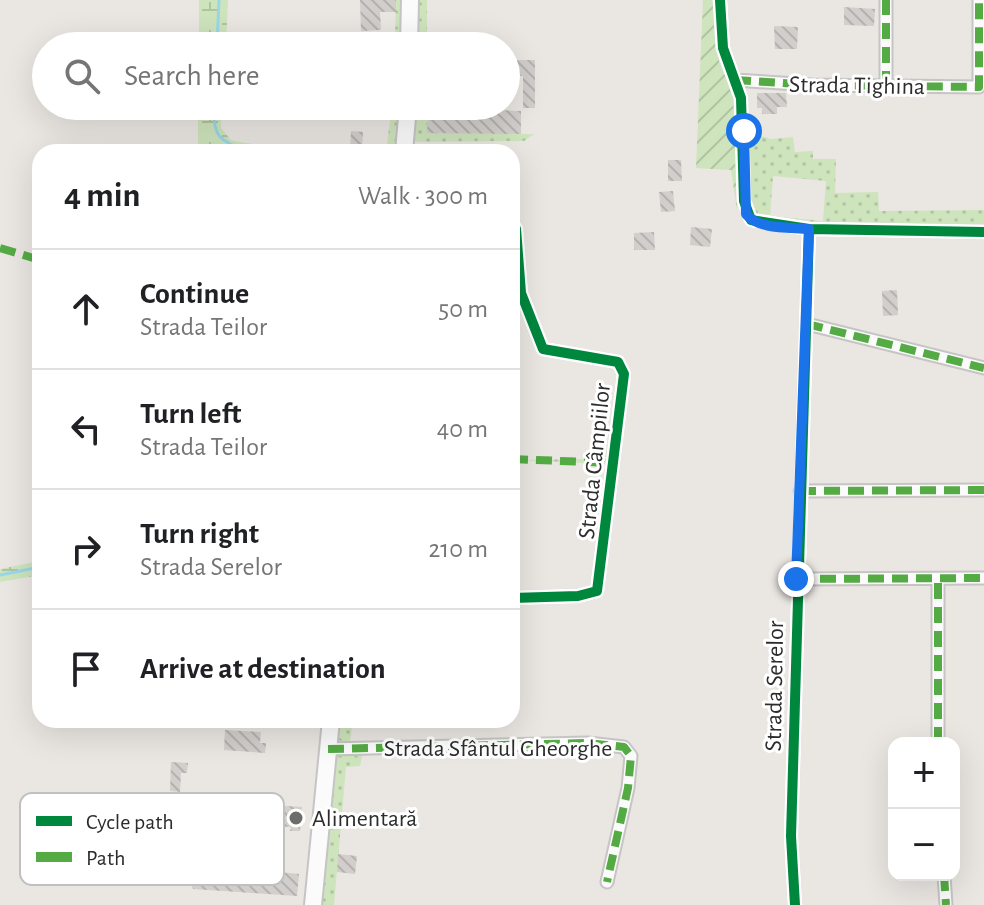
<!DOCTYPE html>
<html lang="en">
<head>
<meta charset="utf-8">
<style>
  :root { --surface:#fff; --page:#f2f2f2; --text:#202124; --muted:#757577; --line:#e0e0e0 }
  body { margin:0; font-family:"Alegreya Sans",sans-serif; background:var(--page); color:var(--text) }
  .controls { position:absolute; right:24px; bottom:24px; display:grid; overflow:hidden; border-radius:16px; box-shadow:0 8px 32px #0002 }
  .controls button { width:72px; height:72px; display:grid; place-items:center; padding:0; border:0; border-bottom:2px solid var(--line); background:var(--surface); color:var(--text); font:40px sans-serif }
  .stop { position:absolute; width:24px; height:24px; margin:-18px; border:6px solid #1a73e8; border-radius:50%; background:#fff }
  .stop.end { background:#1a73e8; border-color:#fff; box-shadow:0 2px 8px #0008 }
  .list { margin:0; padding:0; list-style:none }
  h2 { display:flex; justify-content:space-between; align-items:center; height:104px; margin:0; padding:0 32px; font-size:34px }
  h2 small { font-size:26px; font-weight:400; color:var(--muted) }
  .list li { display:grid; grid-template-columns:52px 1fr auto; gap:24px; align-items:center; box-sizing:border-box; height:120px; padding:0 32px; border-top:2px solid var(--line) }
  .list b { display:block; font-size:30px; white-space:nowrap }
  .list p { margin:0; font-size:26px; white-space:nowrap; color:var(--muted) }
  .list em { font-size:26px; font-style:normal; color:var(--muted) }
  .icon { flex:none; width:44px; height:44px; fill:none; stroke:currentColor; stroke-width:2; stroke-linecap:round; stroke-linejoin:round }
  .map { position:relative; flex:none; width:984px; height:905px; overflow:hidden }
  .search { position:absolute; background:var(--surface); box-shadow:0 8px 32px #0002; left:32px; top:32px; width:488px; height:88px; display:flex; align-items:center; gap:20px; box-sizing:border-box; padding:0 28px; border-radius:44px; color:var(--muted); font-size:30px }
  .panel { position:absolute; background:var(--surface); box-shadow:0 8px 32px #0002; left:32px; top:144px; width:488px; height:584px; border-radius:24px }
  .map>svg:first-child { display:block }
  .grass { fill:url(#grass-dots); fill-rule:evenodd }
  .wetland { fill:url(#wetland-marsh) }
  .garden { fill:url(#garden-furrows) }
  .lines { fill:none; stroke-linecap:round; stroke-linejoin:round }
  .stream { stroke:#98d7e9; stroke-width:3 }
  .building { fill:url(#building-back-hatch) }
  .minor-casing { stroke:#c6c4c5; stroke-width:15 }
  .secondary-casing { stroke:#c6c4c5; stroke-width:20 }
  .minor { stroke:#fcfbfb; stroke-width:11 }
  .secondary { stroke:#fcfbfb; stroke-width:16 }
  .quiet { stroke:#54ab44; stroke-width:8; stroke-dasharray:16 8; stroke-linecap:butt }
  .cycleway-casing { stroke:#fff; stroke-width:15 }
  .cycleway { stroke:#00873e; stroke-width:10 }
  .route { stroke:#1a73e8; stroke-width:10 }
  .poi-dot { fill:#6e6d6c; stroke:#fff; stroke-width:3 }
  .labels { text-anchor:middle; stroke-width:6; stroke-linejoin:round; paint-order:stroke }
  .street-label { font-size:24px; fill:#2c2c2c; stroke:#fff }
  .poi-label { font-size:24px; fill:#2c2c2c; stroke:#fff; text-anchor:start }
  .key { fill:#fff; stroke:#c0c0c0; stroke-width:2 }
  .key-label { font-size:22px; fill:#2c2c2c }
</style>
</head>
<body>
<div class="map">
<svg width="984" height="905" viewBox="0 0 984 905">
  <defs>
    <pattern id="grass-dots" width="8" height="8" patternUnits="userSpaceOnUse" patternTransform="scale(2)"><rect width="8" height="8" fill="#cee4bc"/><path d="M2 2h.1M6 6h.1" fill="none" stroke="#b1c4a2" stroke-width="1.8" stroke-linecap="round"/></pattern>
    <pattern id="wetland-marsh" width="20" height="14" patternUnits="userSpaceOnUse" patternTransform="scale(2)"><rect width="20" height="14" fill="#cee4bc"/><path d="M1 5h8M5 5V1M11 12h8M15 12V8" fill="none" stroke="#b1c4a2"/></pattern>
    <pattern id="garden-furrows" width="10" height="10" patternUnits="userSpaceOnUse" patternTransform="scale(2)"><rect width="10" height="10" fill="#cee4bc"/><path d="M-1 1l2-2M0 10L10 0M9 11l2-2" fill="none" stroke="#b1c4a2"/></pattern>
    <pattern id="building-back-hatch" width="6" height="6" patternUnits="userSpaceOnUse" patternTransform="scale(2)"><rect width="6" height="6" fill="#d1cecb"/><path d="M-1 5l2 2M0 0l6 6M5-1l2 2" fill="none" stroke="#b4b1ae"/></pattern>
  </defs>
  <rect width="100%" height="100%" fill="#eae6e2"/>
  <!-- grass -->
  <path class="grass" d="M396 0H407L406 46H391V39H395Z
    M416 0H427V46H415Z
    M392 106H403L400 152H386Z
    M412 106 428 107 427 133 534 134 524 141 411 142Z
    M749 132 771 139 793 137 795 152 813 151V159H836L835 193 878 192 879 211 984 210V227L823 226 753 215 748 207ZM773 176 826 181 823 221 770 216Z
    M611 444 609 464 512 460 598 459Z
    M336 720H353L350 742 334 740Z
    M363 752 360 766 346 767 334 905H319L334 753Z"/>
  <!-- wetland -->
  <path class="wetland" d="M199 0H228L226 46H199Z
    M198 106H221V128L231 140 290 152H221L198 145Z
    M40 561V575L0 582V569Z"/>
  <!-- garden -->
  <path class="garden" d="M703 0H716L719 62 732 88 738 123 741 175 737 210 731 170 696 168Z"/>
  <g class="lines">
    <!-- stream -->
    <path class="stream" d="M217 46 219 0
      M214 106C212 140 222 141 251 152
      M0 575 40 567"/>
  </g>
  <!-- building -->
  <path class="building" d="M360 0H396V12H380L381 30 361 31Z
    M844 7 875 9 874 26 844 25Z
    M774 26 798 27 797 49H775Z
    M506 60H535V108H523V76H506Z
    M757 93H786L787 107H777V114H762V108H757Z
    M428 107 521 111V134L427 133Z
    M351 131 363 132 362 150 350 149Z
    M668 160H681L682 181H668Z
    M673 191 675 211 661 212 659 192Z
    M691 227 712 229 710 247 690 245Z
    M654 232 655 250H634V233Z
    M897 290 898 315 883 316 882 291Z
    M225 730 261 732 260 743H266L265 753 224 750Z
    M171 762 188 763 187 773H181L180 792 170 791Z
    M222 802 302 807 300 831H290L291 827 234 823V817L221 816Z
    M210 847 225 853 230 869 260 870 264 859 273 857 279 872 299 874 297 896 193 889 187 868 190 859 194 853Z
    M338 854 357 856 355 874 337 872Z"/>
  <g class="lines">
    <defs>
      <path id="minor" d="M720 0 723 48 741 98 744 201 751 220 809 229 984 232
        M735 80 812 85 979 87V0
        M886 87V0
        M512 223 516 229 521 293 543 349 618 362 624 374 597 591 578 596 512 598
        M807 324 984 368
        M800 491 984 490
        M796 579 984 578
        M938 743V579
        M328 749 588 743 624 747 631 756 628 788 607 882
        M944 875 946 905
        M795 905 791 836 809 229"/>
      <path id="secondary" d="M409 46 410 0
        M404 152 408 106
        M313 905 331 720"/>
    </defs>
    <!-- minor casing -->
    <use href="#minor" class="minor-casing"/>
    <!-- secondary casing -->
    <use href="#secondary" class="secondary-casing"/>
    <!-- minor -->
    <use href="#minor" class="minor"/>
    <!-- secondary -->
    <use href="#secondary" class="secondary"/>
    <!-- quiet -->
    <path class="quiet" d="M735 80 812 85 979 87V0
      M886 87V0
      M0 248 40 260
      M807 324 984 368
      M512 459 613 463
      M800 491 984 490
      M796 579 984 578
      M938 743V579
      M328 749 588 743 624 747 631 756 628 788 607 882
      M944 875 946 905"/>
    <defs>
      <path id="cycleway" d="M720 0 723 48 741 98 744 201 751 220 809 229 984 232
        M512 223 516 229 521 293 543 349 618 362 624 374 597 591 578 596 512 598
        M795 905 791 836 809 229"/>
    </defs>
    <!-- cycleway casing -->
    <use href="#cycleway" class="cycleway-casing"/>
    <!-- cycleway -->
    <use href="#cycleway" class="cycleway"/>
  </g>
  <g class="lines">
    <!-- route -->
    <path class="route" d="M744 131 746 214C759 230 790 227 809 229L796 579"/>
  </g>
  <!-- markers -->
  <circle class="poi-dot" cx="296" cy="818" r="8"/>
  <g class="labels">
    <!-- street labels -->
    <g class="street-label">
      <text transform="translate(857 85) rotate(1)" y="8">Strada Tighina</text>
      <text transform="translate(594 461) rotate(-84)" y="8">Strada Câmpiilor</text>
      <text transform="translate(774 686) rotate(-89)" y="8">Strada Serelor</text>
      <text x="498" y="756">Strada Sfântul Gheorghe</text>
    </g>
    <!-- poi labels -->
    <g class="poi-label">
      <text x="312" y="826">Alimentară</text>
    </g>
  </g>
  <!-- legend -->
  <rect x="20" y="793" width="264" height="92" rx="12" class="key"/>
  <rect x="36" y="816" width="36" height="10" fill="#00873e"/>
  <rect x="36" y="852" width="36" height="10" fill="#54ab44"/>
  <g class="key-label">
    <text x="86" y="829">Cycle path</text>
    <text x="86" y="865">Path</text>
  </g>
</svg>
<div class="controls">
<button>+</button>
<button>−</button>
</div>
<div class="stop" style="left:744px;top:131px"></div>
<div class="stop end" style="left:796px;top:579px"></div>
<div class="search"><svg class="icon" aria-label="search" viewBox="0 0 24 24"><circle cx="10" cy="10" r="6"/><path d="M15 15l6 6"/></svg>Search here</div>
<section class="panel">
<h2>4 min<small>Walk · 300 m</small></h2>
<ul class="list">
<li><svg class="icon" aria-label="ahead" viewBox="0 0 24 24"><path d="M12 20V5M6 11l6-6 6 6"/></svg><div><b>Continue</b><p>Strada Teilor</p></div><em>50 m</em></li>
<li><svg class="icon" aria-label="left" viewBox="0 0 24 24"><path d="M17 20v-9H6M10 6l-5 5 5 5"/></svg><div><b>Turn left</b><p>Strada Teilor</p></div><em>40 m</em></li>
<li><svg class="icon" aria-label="right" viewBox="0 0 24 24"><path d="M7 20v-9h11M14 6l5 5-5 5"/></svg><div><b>Turn right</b><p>Strada Serelor</p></div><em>210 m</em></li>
<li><svg class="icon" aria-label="arrive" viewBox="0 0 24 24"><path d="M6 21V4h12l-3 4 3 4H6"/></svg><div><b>Arrive at destination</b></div></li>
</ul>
</section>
</div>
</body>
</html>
